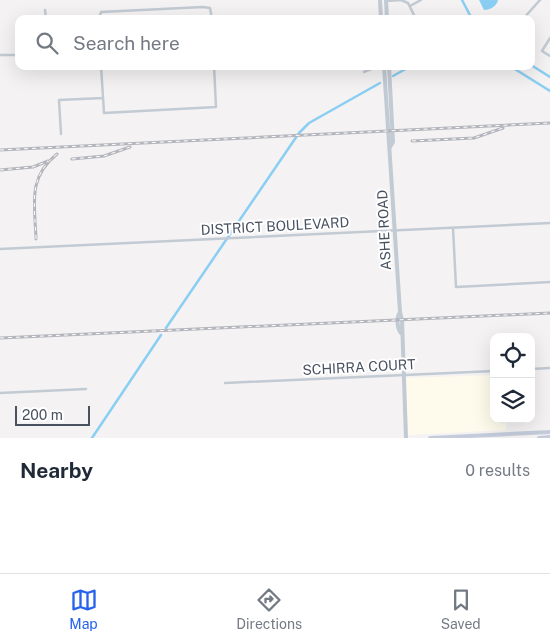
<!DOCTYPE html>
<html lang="en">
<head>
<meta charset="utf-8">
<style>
  :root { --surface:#fff; --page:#f6f6f7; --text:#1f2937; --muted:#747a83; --line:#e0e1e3; --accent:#2563eb }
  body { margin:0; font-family:"Public Sans",sans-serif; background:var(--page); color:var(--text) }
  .controls { position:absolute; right:15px; bottom:15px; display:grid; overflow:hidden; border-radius:10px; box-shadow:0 5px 20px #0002 }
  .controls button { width:45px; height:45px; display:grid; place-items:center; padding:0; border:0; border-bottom:1px solid var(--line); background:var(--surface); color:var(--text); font:25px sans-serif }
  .scale { position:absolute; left:15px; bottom:12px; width:75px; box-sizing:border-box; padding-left:5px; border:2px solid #485261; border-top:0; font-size:14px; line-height:18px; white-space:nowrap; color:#485261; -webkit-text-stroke:4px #fff; paint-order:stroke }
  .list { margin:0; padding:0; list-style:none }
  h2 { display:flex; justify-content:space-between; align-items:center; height:65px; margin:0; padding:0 20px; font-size:21px }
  h2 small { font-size:16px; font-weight:400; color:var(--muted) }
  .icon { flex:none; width:28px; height:28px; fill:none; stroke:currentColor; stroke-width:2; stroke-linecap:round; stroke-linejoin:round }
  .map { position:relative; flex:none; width:550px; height:438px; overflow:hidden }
  .search { position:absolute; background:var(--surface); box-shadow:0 5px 20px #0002; left:15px; right:15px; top:15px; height:55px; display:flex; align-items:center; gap:12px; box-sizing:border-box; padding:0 18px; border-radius:10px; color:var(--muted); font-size:19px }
  .sheet { height:135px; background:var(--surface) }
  nav { display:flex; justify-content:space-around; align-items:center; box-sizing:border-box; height:70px; border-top:1px solid var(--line); background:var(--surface); font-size:14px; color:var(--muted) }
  nav a { display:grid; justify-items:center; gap:2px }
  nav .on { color:var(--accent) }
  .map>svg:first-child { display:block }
  .commercial { fill:#fefbed }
  .water { fill:#8acff3 }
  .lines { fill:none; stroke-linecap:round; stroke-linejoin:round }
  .canal { stroke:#8acff3; stroke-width:2.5 }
  .minor { stroke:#c2cad4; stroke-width:2.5 }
  .tertiary { stroke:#c2cad4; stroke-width:4 }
  .secondary { stroke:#c4ccdc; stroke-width:4 }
  .rail-casing { stroke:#b4b6bd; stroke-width:3 }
  .rail { stroke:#fff; stroke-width:1; stroke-dasharray:4; stroke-linecap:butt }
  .labels { text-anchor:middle; stroke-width:4; stroke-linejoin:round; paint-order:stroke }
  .street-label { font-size:14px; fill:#485261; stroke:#fff }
</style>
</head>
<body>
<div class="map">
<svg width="550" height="438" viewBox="0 0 550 438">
  <rect width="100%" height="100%" fill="#f4f2f2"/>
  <!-- commercial -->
  <path class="commercial" d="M494 375V419H506V430L408 435 404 378Z"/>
  <!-- water -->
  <path class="water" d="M479 0H498C497 6 490 10 484 10Z"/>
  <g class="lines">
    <!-- canal -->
    <path class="canal" d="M462 0 472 19
      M531 65 550 77
      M510 66 550 91
      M393 76 411 66
      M166 328 299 133 309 123 380 83
      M92 438 161 335"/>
    <!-- minor -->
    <path class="minor" d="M386 1 401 0 408 3 416 19
      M410 6 421 0
      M45 10 46 19
      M99 19 101 12 203 7 210 8 212 19
      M523 19 540 0
      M550 38 542 51 550 56
      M0 55H19
      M101 66 104 113 216 107 214 66
      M364 72 371 69 384 67
      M61 134 59 100 103 98
      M453 228 456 287 550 282
      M0 249 550 223
      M531 369 550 368
      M225 383 494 371
      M0 393 86 389"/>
    <!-- tertiary -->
    <path class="tertiary" d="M380 0 381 19
      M386 0 387 19
      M384 66 400 312 402 320 406 438
      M389 66 393 142 390 147
      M400 312C396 318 397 328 401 333"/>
    <!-- secondary -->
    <path class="secondary" d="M430 438 550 432
      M539 438 550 437"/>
    <defs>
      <path id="rail" d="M412 141 474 138 503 128
        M0 150 550 123
        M72 159 104 156 130 147
        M0 170 33 167 48 161
        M36 239C35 205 27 178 57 154
        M0 338 550 313"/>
    </defs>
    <!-- rail casing -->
    <use href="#rail" class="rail-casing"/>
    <!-- rail -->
    <use href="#rail" class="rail"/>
  </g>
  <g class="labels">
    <!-- street labels -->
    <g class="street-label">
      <text transform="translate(275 226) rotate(-3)" y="5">DISTRICT BOULEVARD</text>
      <text transform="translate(384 230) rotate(-93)" y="5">ASHE ROAD</text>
      <text transform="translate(359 367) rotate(-3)" y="5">SCHIRRA COURT</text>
    </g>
  </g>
</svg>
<div class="controls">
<button><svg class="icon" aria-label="locate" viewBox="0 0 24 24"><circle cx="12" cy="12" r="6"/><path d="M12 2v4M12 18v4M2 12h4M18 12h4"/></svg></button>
<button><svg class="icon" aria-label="layers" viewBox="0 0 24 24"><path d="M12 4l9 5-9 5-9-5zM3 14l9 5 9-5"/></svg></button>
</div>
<div class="scale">200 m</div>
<div class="search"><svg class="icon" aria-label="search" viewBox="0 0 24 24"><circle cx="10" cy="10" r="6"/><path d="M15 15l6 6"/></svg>Search here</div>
</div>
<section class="sheet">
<h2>Nearby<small>0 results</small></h2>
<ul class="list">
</ul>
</section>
<nav>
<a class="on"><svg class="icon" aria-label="map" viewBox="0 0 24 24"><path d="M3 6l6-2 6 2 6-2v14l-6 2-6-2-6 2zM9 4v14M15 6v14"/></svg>Map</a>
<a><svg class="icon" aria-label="directions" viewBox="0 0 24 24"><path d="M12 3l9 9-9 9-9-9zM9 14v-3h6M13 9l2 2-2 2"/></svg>Directions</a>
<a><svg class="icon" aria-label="saved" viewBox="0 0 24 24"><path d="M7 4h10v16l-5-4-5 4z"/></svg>Saved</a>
</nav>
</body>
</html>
